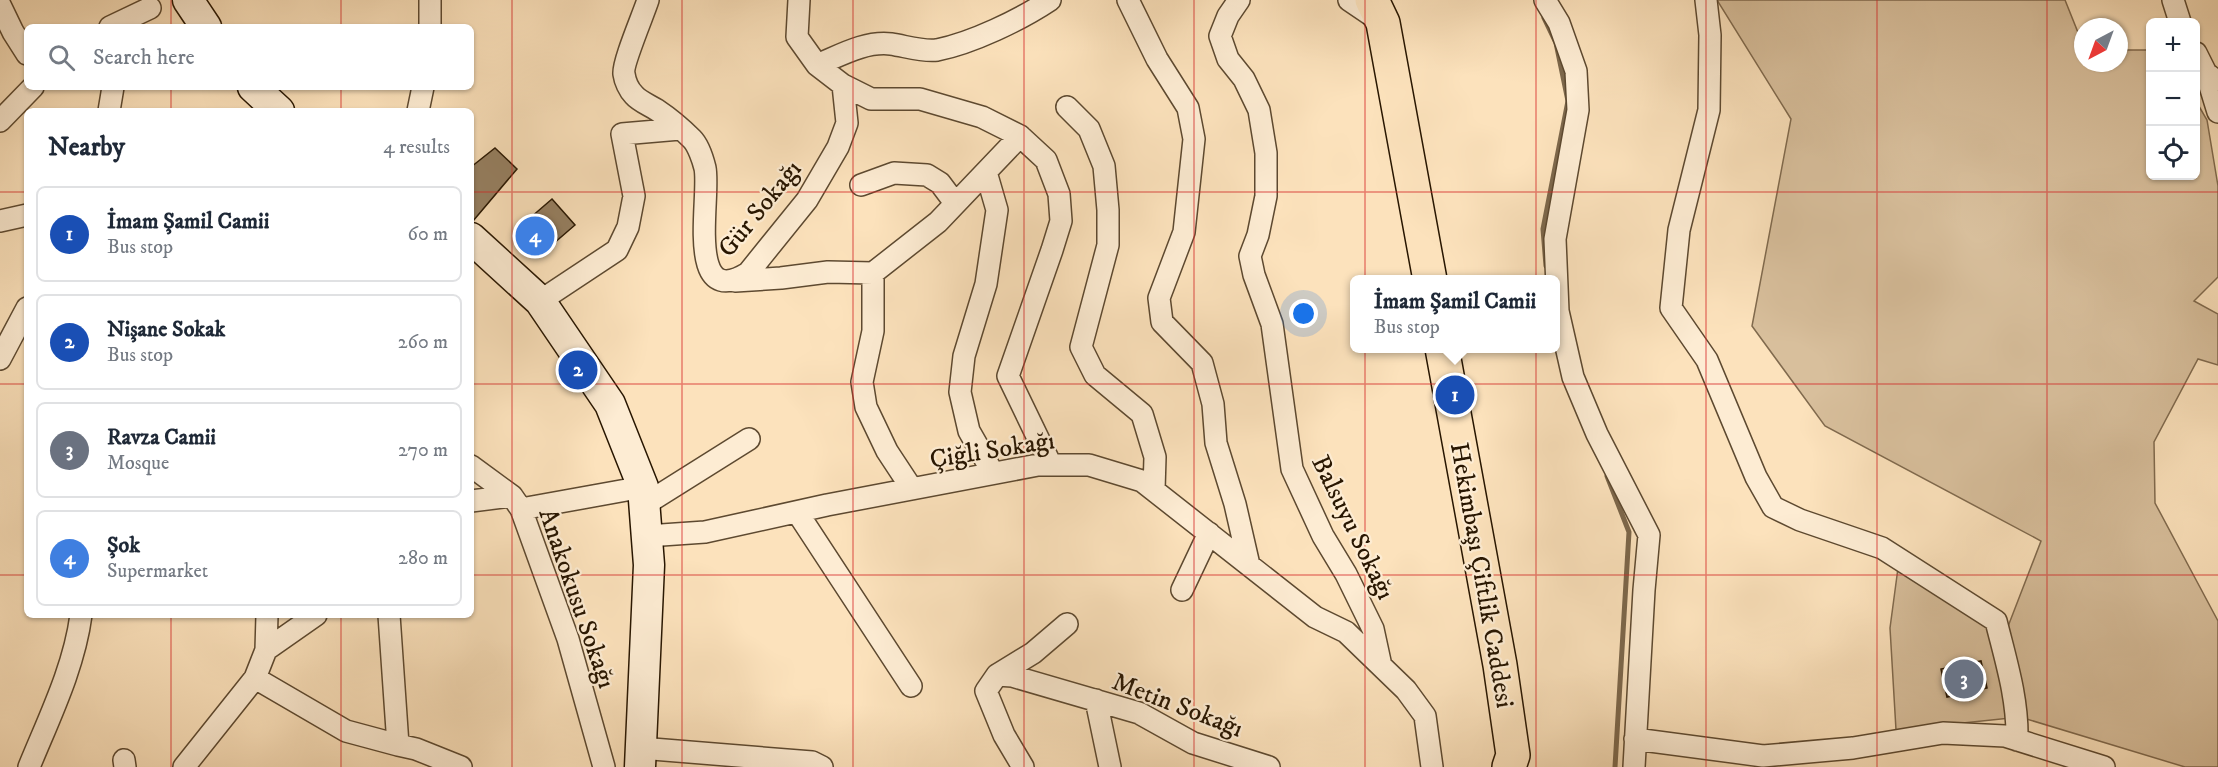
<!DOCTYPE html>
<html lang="en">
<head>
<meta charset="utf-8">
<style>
  :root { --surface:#fff; --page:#f6f6f7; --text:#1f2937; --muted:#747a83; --line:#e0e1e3; --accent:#1a73e8 }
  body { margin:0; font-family:"IM FELL DW Pica",serif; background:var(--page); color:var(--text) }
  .controls { position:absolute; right:18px; top:18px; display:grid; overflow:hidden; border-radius:9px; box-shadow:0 2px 4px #0004 }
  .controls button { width:54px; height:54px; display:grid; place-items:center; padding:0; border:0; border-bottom:2px solid var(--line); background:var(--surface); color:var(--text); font:30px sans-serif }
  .compass { position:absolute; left:2074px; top:18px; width:54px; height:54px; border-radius:50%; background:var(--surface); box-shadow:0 2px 4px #0004; rotate:221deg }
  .you { position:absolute; left:1304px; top:314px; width:21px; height:21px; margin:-15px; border:4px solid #fff; border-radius:50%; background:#1a73e8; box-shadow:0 0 0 9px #1a73e833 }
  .badge { display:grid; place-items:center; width:39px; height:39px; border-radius:50%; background:var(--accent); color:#fff; font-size:20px; font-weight:700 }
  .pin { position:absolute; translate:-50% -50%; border:3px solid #fff; box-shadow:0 2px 6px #0006 }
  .popup { position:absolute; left:1350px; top:275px; width:210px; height:78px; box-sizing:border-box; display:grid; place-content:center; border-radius:9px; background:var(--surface); filter:drop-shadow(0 2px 4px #0005); font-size:20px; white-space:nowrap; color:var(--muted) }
  .popup b { font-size:22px; color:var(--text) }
  .popup::after { content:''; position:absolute; left:50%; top:100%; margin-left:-12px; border:12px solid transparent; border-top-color:var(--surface) }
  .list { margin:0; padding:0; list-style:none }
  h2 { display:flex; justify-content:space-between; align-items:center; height:78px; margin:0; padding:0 24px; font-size:26px }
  h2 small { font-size:20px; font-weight:400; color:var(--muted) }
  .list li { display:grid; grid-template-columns:39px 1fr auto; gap:18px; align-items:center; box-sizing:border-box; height:96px; margin:0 12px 12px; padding:0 12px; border:2px solid var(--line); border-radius:9px }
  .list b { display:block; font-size:22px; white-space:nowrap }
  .list p { margin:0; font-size:20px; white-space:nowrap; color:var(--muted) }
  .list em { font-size:20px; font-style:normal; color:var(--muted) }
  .icon { flex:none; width:33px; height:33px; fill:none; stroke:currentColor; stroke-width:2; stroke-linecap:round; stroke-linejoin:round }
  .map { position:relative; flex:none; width:2218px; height:767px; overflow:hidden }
  .search { position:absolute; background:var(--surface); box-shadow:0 2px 4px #0004; left:24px; top:24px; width:450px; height:66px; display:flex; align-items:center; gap:15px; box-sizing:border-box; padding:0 21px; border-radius:9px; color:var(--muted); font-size:22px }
  .panel { position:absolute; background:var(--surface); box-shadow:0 2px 4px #0004; left:24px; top:108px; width:450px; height:510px; border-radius:9px }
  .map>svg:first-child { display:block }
  .green { fill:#d8bf9c; stroke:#806a4e; stroke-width:1.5 }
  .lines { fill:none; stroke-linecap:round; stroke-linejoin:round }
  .stream { stroke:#7c674b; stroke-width:5 }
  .building { fill:#968062; stroke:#281601; stroke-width:1.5 }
  .street-casing { stroke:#5d4930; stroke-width:24 }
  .secondary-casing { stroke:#281601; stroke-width:33 }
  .primary-casing { stroke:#281601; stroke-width:36 }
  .street { stroke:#fdecd3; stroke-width:21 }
  .secondary { stroke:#fdecd3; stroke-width:30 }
  .primary { stroke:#fce2bc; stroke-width:33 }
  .grid { fill:none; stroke:#d62828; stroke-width:1.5; stroke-opacity:0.55 }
  .labels { text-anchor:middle; stroke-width:4.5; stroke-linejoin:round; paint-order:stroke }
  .street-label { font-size:26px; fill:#281601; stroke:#fdecd3 }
</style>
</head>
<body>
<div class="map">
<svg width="2218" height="767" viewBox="0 0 2218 767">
  <rect width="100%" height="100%" fill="#fce2bc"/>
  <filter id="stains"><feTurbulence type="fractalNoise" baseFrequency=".00333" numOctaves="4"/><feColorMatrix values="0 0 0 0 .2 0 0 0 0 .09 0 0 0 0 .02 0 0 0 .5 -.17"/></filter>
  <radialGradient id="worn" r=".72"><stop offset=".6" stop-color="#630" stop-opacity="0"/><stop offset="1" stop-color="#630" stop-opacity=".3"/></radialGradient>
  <!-- green -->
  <path class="green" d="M1717 0H2065L2083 45V63H2119V50H2150V176H2196V101L2207 120 2218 186V277L2194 301 2218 314V365L2198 359 2154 442 2155 503 2218 621V767H2185L2020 717 1896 730 1890 628 1898 568 1953 593 2002 642 2041 541 1825 426 1752 326 1791 119Z"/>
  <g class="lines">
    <!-- stream -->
    <path class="stream" d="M1544 18 1556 43 1568 101 1543 229 1546 266
      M1607 476 1629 532 1615 767"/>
  </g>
  <!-- building -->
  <path class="building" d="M495 148 517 169 473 221H471V167Z
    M552 199 575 225 539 256 516 230Z
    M1981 661 1987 688 1947 697 1941 669Z"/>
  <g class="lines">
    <defs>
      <path id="street" d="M430 0V27
        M648 0C644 13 622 64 624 74 625 81 629 90 634 95 639 101 649 105 657 110 669 118 682 129 692 139 698 145 703 160 705 168 711 195 684 312 748 273L807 200 838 147 847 123 843 85 817 65 797 37 799 0
        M1128 0 1157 59 1188 108 1194 139 1184 232 1159 298 1162 322 1202 363 1213 404 1216 443 1235 504 1249 565
        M1239 0 1228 16 1220 36 1228 59 1244 79 1259 110 1266 153V196L1258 235 1250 256 1254 275 1272 324 1292 469 1323 536 1346 574 1373 629 1381 666
        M1349 0 1380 21
        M1545 0 1559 23 1576 71 1578 110 1555 239 1558 311 1573 377 1597 434 1649 535 1644 590 1634 767
        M1706 0 1710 35 1709 110 1679 230 1671 308 1707 360 1756 477 1773 507 1800 520 1882 548 1996 621C2006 661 2018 699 2017 740
        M2173 0 2180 22
        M0 5 13 32 27 54
        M110 27 150 8
        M2196 53 2206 73 2215 80
        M817 65C841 55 865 41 891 44 905 46 923 52 937 50 972 43 1020 20 1050 0
        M2206 73 2218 112
        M843 85 871 99H920L982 117 1020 136 1046 160 1059 194 1061 221 1052 250 1008 376 1051 465
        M1067 107 1089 129 1104 166 1108 210V245L1081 347 1095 375 1142 414 1155 457 1154 490
        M109 111 113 87
        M418 111 423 87
        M0 121 33 87
        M986 172 997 210 986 284 964 356 960 392 969 431 993 473
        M861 185 894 173 927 175 940 183 955 203
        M0 221 27 215
        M873 273 938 222 1020 136
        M735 281 781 278 828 272 873 273V331L862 382 866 407 887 451 912 489
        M540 301 617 250 628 227 634 196 622 134 680 129
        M0 359 27 308
        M471 466 512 496 521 509 568 639 604 767
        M471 501 512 496
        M644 505 749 439
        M521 509 643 487
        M797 512 911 686
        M647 536 705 532 827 505 1038 465H1089L1142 481 1315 617 1346 632 1406 690 1425 716 1432 767
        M1182 590 1209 533
        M266 650 316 615
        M997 675 1033 653 1067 624
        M255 678 266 650 267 615
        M1096 700 1110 767
        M1635 739 1763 756 1853 748 1943 733 2005 736 2104 767
        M398 745 416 749 461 767
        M640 748 812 762 822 767
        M124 760 125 767
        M29 767C49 718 74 668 81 615
        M184 767 255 678 346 731 398 745 389 615
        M1023 767 1004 735 986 691 997 675 1012 676 1139 713 1193 743 1269 767"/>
      <path id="secondary" d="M188 0 206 27
        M253 87 279 111
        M471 238 540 301 610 404 643 487 649 565 640 767"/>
      <path id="primary" d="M1372 0 1383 23 1430 280
        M1442 348 1500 665 1513 755 1509 767"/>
    </defs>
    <!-- street casing -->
    <use href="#street" class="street-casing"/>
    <!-- secondary casing -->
    <use href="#secondary" class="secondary-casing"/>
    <!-- primary casing -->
    <use href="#primary" class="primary-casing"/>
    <!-- street -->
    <use href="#street" class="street"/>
    <!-- secondary -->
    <use href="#secondary" class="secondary"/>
    <!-- primary -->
    <use href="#primary" class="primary"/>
  </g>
  <!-- grid -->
  <path class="grid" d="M171 0V27M341 0V27M512 0V767M682 0V767M853 0V767M1024 0V767M1194 0V767M1365 0V767M1536 0V767M1706 0V767M1877 0V767M2047 0V767M171 87V111M341 87V111M0 192H27M471 192H2218M0 384H27M471 384H2218M0 575H27M471 575H2218M171 615V767M341 615V767"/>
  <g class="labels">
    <!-- street labels -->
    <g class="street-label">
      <text transform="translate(759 208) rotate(-51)" y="9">Gür Sokağı</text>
      <text transform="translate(992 449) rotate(-9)" y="9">Çiğli Sokağı</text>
      <text transform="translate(1354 527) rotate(64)" y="9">Balsuyu Sokağı</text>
      <text transform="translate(1483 575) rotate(80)" y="9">Hekimbaşı Çiftlik Caddesi</text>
      <text transform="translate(578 598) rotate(71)" y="9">Anakokusu Sokağı</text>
      <text transform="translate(1178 704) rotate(21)" y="9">Metin Sokağı</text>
    </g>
  </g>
  <rect width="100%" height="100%" filter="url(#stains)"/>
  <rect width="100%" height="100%" fill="url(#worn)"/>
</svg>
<div class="controls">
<button>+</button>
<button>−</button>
<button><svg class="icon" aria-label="locate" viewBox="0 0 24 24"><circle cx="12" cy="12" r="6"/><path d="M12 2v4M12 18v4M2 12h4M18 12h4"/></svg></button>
</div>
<svg class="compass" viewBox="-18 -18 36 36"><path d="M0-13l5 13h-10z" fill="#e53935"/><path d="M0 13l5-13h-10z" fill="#747a83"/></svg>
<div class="you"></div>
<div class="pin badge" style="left:1455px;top:395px;background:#1a4fb4">1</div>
<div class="popup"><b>İmam Şamil Camii</b>Bus stop</div>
<div class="pin badge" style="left:578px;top:370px;background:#1a4fb4">2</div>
<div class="pin badge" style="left:1964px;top:679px;background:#6b7280">3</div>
<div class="pin badge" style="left:535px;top:236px;background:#3f7fe0">4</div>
<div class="search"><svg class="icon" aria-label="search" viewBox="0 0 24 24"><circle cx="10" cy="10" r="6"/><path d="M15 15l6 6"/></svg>Search here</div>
<section class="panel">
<h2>Nearby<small>4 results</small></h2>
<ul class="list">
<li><span class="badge" style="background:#1a4fb4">1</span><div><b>İmam Şamil Camii</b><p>Bus stop</p></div><em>60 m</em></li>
<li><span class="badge" style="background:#1a4fb4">2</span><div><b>Nişane Sokak</b><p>Bus stop</p></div><em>260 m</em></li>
<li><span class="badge" style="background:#6b7280">3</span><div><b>Ravza Camii</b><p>Mosque</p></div><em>270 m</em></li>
<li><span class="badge" style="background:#3f7fe0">4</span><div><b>Şok</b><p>Supermarket</p></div><em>280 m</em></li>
</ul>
</section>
</div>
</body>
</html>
